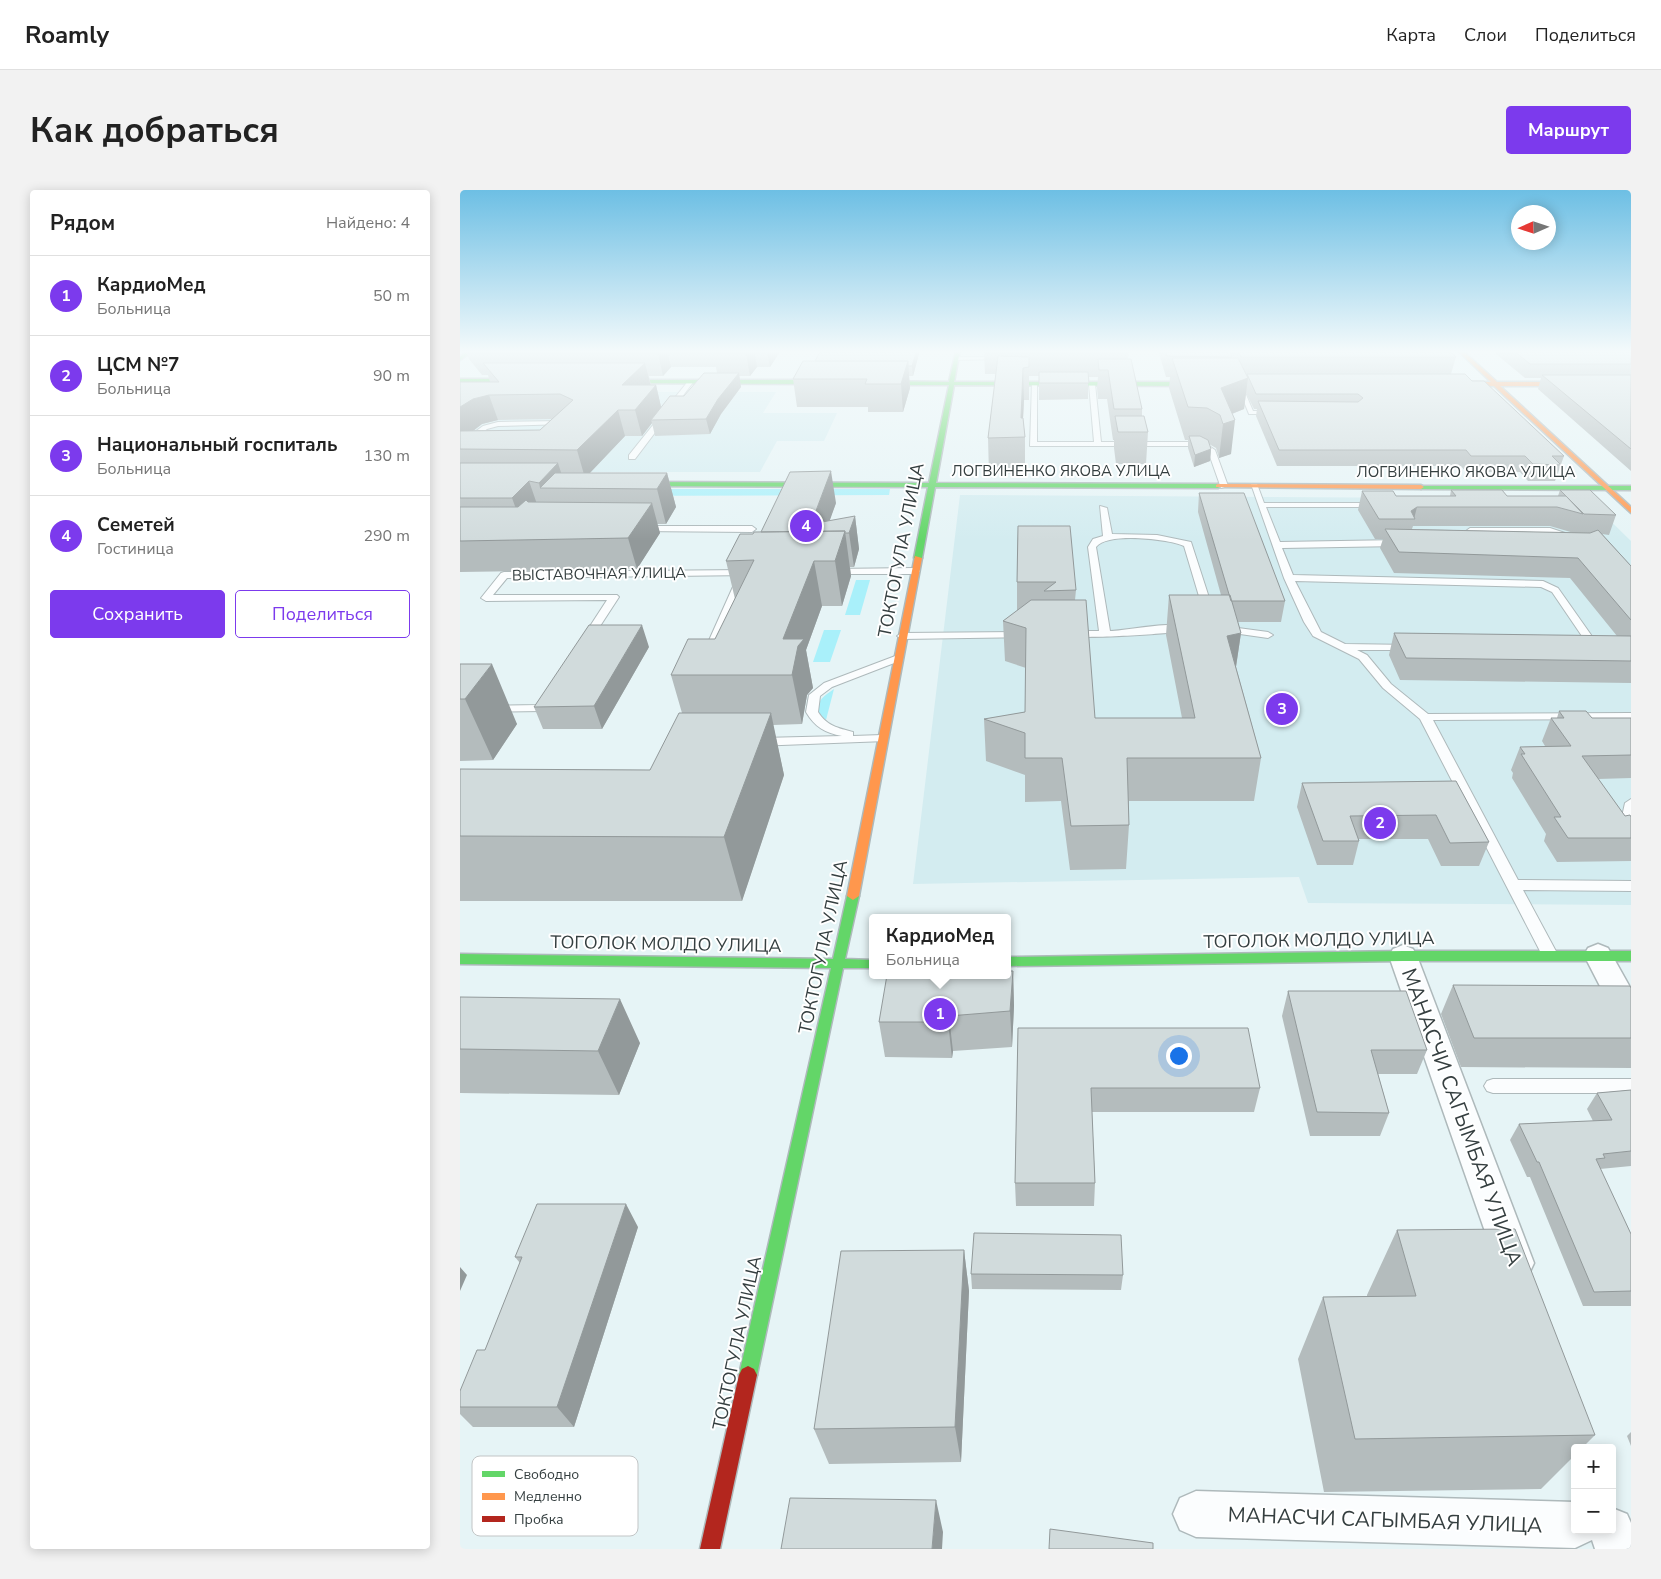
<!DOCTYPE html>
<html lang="ru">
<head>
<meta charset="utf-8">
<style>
  :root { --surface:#fff; --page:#f2f2f2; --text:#222; --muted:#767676; --line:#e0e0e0; --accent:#7c3aed }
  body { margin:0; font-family:"Nunito Sans",sans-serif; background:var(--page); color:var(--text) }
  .controls { position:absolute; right:15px; bottom:15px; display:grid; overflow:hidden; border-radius:5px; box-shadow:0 2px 12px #0003 }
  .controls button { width:45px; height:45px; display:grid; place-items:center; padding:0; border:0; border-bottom:1px solid var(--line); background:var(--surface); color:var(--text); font:25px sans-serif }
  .compass { position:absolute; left:1051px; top:15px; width:45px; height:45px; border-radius:50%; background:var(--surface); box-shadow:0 2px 12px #0003; rotate:267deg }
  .you { position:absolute; left:718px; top:865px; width:18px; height:18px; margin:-12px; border:4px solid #fff; border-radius:50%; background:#1a73e8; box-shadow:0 0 0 8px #1a73e833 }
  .badge { display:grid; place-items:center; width:32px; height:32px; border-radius:50%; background:var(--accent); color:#fff; font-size:16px; font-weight:700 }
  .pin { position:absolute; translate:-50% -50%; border:2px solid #fff; box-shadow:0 1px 5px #0006 }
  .popup { position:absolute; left:409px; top:724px; width:142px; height:65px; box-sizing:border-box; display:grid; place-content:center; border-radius:5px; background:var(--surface); filter:drop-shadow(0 1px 4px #0005); font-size:16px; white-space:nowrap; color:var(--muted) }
  .popup b { font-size:19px; color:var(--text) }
  .popup::after { content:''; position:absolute; left:50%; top:100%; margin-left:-10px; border:10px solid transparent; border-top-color:var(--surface) }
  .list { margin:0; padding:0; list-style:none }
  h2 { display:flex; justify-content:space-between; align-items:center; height:65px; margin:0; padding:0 20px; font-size:21px }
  h2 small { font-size:16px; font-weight:400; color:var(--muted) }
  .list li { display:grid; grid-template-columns:32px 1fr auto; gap:15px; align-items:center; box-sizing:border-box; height:80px; padding:0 20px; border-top:1px solid var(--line) }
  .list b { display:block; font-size:19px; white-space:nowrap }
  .list p { margin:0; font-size:16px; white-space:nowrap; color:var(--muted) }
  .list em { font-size:16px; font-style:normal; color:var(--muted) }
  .actions { display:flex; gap:10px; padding:15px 20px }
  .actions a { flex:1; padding:11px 0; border:1px solid var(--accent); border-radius:5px; text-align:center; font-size:18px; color:var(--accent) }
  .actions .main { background:var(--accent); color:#fff }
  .map { position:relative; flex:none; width:1171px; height:1359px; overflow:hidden; border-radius:5px }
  header { display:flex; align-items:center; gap:30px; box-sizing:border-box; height:70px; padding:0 25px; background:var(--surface); border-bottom:1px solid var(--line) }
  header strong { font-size:24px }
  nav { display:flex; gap:28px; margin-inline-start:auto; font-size:18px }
  .intro { display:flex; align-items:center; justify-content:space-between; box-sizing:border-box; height:120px; padding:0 30px }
  h1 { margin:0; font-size:35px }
  .button { padding:12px 22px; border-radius:5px; background:var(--accent); color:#fff; font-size:18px; font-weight:700 }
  main { display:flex; gap:30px; padding:0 30px }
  aside { flex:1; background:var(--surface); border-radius:5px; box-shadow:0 2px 12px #0003 }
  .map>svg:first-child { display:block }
  .built { fill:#d3ecf0 }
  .green { fill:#a9f0fa }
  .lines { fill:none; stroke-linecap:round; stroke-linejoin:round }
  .lane-casing { stroke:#aeb9bb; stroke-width:2 }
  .street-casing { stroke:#aeb9bb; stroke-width:3 }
  .fast-casing { stroke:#aeb9bb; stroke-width:3 }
  .slow-casing { stroke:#aeb9bb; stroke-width:3 }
  .jam-casing { stroke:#aeb9bb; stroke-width:3 }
  .lane { fill:#fbfdfe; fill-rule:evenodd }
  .street { fill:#fbfdfe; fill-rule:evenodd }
  .fast { fill:#63d668; fill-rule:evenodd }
  .slow { fill:#ff974d; fill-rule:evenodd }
  .jam { fill:#b3261e; fill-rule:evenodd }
  .wall { fill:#b4bcbd; fill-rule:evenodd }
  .shaded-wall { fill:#92999a }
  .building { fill:#d1dbdc; stroke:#92999a }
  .labels { text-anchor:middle; stroke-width:4; stroke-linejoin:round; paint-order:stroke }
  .far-street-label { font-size:15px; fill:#353f40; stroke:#fff }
  .street-label { font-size:18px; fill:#353f40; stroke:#fff }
  .near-street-label { font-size:21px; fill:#353f40; stroke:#fff }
  .key { fill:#fff; stroke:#c2c5c6; stroke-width:1 }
  .key-label { font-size:14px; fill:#353f40 }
</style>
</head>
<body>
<header>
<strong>Roamly</strong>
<nav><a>Карта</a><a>Слои</a><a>Поделиться</a></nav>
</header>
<div class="intro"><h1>Как добраться</h1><a class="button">Маршрут</a></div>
<main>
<aside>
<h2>Рядом<small>Найдено: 4</small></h2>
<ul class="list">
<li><span class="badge">1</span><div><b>КардиоМед</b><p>Больница</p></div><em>50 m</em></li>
<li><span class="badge">2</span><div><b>ЦСМ №7</b><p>Больница</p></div><em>90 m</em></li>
<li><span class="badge">3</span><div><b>Национальный госпиталь</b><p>Больница</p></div><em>130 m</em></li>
<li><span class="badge">4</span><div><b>Семетей</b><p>Гостиница</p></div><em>290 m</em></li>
</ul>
<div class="actions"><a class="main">Сохранить</a><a>Поделиться</a></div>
</aside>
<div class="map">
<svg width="1171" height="1359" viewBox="0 0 1171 1359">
  <rect width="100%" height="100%" fill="#e6f4f6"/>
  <!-- built -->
  <path class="built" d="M0 202H316L303 223H377L364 251H317L300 282H0Z
    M500 305 1128 309 1171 351V715L848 713 839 687 453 694Z"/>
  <!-- green -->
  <path class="green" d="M125 299H430L429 305 119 306Z
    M396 390H410L400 425H385Z
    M364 440H381L370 472H353Z
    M374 499 366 530 357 522C358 509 364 506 374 499Z"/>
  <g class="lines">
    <defs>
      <path id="lane" d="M496 167H543L546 169 494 170Z
        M229 190 234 191 175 269H169V265Z
        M776 192 781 193 793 221H814L816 224H789Z
        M572 193 577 194V252H634L629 194 632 192 635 194 641 252H743L755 260 768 296 761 298 748 261 739 256H570Z
        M104 231 106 234 38 236 27 239 0 259V253L23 236 38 232Z
        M791 294H797L804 313H918L922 315 918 317H806L820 352 940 350 944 353 940 356 822 358 833 385 1083 391 1098 398 1136 452 1130 459H1118V455L1126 452 1092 402 1081 397 835 391 861 442 885 454 952 455 953 457 948 460H897L907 465 931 494 968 524 1171 523V529L973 530 1058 690 1171 691V701L1063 700 1098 765 1095 769H1085L1082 765 960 529 923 498 899 469 853 446 844 432 824 388Z
        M640 316 647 318 652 344 697 345 731 352 754 423 752 425 744 423 724 356C708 349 648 342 636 357L650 441C667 441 718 429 729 439 723 444 620 449 607 446L606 444 611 441H639L628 357 633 349 643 346Z
        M180 336H292L296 339 292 342 177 341 176 339Z
        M1010 338H1090L1114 346 1110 349 1090 344 1007 343 1006 341Z
        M372 379 455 378 460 381 455 384H369L367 382Z
        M288 380 291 381V385L47 388 33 405H157L159 407 131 450 126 453 121 450 147 410 26 411 21 408 41 383 44 382Z
        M281 387 286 390 252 466 251 468H243L242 466 276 390Z
        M763 436 808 442 813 445 808 448 759 441 758 439Z
        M562 442 567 445 566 447 442 449 437 446 442 443Z
        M438 465 442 466V470L372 497 360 506 358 522C367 536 378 538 393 542V546L422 545 426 547 428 549 426 551 298 556 292 552 298 548 382 546C365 543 355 537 346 522L349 505 364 493Z
        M87 507 93 510 86 520 82 521 0 522V516L78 515 83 508Z
        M1171 609V640L1166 639 1161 631 1165 613Z
        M1033 889H1171V903H1033L1027 901 1024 896 1027 891Z"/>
      <path id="street" d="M1138 754 1148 758 1171 799V839L1160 835 1124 765 1128 758Z
        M943 755 953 759 957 766 1074 1073 1068 1086 1055 1091 1042 1086 1036 1073 929 766 933 759Z
        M736 1301 1115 1312V1340H1152V1318L1167 1324 1171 1333V1359H1135L1132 1350 1115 1358 736 1347 720 1340 713 1324 720 1308Z"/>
      <path id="fast" d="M8 160H14L0 170V167Z
        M496 160H500L494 192H747L750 194 747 196 494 195 476 293 758 294 761 296 758 298 475 297 462 368 458 370 454 368 468 297 174 296 171 294 174 292 469 293 489 195H413L410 193 413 191 489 192Z
        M0 189H67L70 191 67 193H0Z
        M151 190H370L373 192 370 194 153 193Z
        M959 296H1171V300L961 299 959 298Z
        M393 702 399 706 385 769 412 770V778H383L297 1185 294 1191 288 1194 282 1191 279 1185 371 778 0 774V764L373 769 387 706Z
        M943 761H1171V771H943L548 776V767Z"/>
      <path id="slow" d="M997 160H1002L1037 192H1171V196H1040L1171 317V323L1034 196 988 195 990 192H1031Z
        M758 294 961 295 964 297 961 299 756 297V295Z
        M455 366 462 368 399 706 393 710 387 706Z"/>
      <path id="jam" d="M288 1176 294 1179 297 1185 260 1359H240L279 1185 282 1179Z"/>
    </defs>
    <!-- lane casing -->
    <use href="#lane" class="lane-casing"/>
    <!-- street casing -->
    <use href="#street" class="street-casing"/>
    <!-- fast casing -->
    <use href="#fast" class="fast-casing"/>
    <!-- slow casing -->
    <use href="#slow" class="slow-casing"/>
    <!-- jam casing -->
    <use href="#jam" class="jam-casing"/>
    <!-- lane -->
    <use href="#lane" class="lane"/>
    <!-- street -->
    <use href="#street" class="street"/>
    <!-- fast -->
    <use href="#fast" class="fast"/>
    <!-- slow -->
    <use href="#slow" class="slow"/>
    <!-- jam -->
    <use href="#jam" class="jam"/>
  </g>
  <!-- wall -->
  <path class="wall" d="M6 160H321L310 177H297L290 186H279L281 197 261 224 250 244 195 246 192 233 182 246H165L130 283H207L216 317 206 334H197L200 343 177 379 0 382V192H30L28 185H22L9 169ZM211 177H256L257 183 224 206 201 217 196 195H191L189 186H203ZM92 229 80 240H14L22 234 38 230Z
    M460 160 453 186H449L450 198 443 222H408V217H337L333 189 355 171Z
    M524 160H669L668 169 682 219V226L688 242 686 274H656L654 258V250H653L647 209H638L637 198 638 187H628V209L579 210V186H569V210H564L563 228 565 247V283L529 284 528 248 536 184H525Z
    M698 160H988L996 167 991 184 1012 191 1104 266 1095 291H1068L1060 282H1006L1001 276H817L796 226 797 219H794L786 203 784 219 772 224 771 264 759 268 756 258 749 254 751 259 750 271 734 277 728 258V250H725L709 198 710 187H706Z
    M1036 160H1171V281L1078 199 1081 188H1065L1036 164Z
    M991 300 1047 306H1098L1100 300 1156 325 1149 345 1142 344 1171 376V493L940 490 929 465 934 443 1157 446 1110 388 934 383 920 358 923 349H915L898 320 902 301 936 306H990ZM953 336H1090L1114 343 952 339Z
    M739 303 825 411 821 432H778L781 443 776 477 801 568 794 611H669V635L666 679 610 680 601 611 565 612V585L526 571 524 529 565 522 566 478 545 471 543 431 557 421V392L558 336 616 400 615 410 635 528H722L706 445 709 405H761L738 322Z
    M376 313 369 331 395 326 399 359 394 377H390L391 386 382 416H362L346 460 353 498 347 505 342 534 313 535 324 585 282 711H0V579L190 580 222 523 211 485 255 449 275 409 266 371 293 344 301 342Z
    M189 457 142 539H83L74 517Z
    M0 474 57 534 33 570 0 571Z
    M1099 521 1132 528H1171V588L1138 589 1165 626 1171 627V671L1097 672 1084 651 1086 644 1052 588 1053 583 1051 580 1060 557 1085 556 1082 551 1091 528H1097Z
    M996 591 1029 652 1019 676H981L968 649H899V651L893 675H857L837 617 842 593Z
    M553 781 554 816 552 857 493 861 492 868 425 867 419 832Z
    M993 795 1171 798V878L1001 877 981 824Z
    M828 801 967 860 957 884H918L929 923 920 946H850L822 826Z
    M0 807 180 853 159 905 0 903Z
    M558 838 800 898 794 922H632L635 993 634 1016H556L555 993Z
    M1171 900V976L1140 979 1171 1044V1116H1123L1070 987H1067L1050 950 1059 934 1133 931 1127 919 1137 903Z
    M178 1037 114 1237H13L0 1224V1201L25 1160 60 1073 55 1067Z
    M937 1040 1135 1245 1122 1258H1115V1265L1081 1299 864 1302 838 1169 863 1107 907 1106V1105Z
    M504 1060 509 1101 501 1272 369 1274 354 1239Z
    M511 1084 663 1085 661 1100 512 1099Z
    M1171 1242V1256L1167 1246Z"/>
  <!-- shaded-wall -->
  <path class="shaded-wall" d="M201 160H207L211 177 203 186 198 163Z
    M289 160H294L297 177 290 186 286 163Z
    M307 160H321L310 177Z
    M457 160H460L453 186 452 176Z
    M448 171 450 198 443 222 441 194Z
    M185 173 191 197 169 220 162 195Z
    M563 178 564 210 562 248 561 228Z
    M279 183 281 197 261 224 250 244 246 229 258 209Z
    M788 188 784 219 761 228V198Z
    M196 195 202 221 191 230 192 233 182 246 175 220Z
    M29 205 38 230 22 234 0 251V217L13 209Z
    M158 220 165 246 125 288 117 260Z
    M775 230 771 264 759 268 763 234Z
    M751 259 750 271 734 277 735 265Z
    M98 273 106 298H80L79 293Z
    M371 281 376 313 365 344 351 334Z
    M207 283 216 317 206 334 197 299Z
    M69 291 79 320 63 338 52 308Z
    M192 313 200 343 177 379 168 348Z
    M957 317 954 329 951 321Z
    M395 326 399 359 394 377 389 343Z
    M385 341 391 386 382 416 375 371Z
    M354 371 362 416 346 460 353 498 347 505 342 534 332 485 323 449Z
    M182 435 189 457 142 539 134 516Z
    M781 443 775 483 767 446Z
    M32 474 57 534 33 570 5 509Z
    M311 523 324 585 282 711 264 647Z
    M553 781 554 816 552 857 550 821Z
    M160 809 180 853 159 905 138 861Z
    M489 826 493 861 492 868 488 832Z
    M166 1014 178 1037 114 1237 97 1217Z
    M504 1060 509 1101 501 1272 495 1237Z
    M0 1077 7 1085 0 1101Z
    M476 1310 483 1342 482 1359H472Z"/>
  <!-- building -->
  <path class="building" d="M13 160H201L198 163H15Z
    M255 160H289L286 163H253Z
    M361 160H457L452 176H448V171H355Z
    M705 160H769L772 167 707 166Z
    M778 160H988L996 167H781Z
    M1053 160H1171V174H1070Z
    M538 166 569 167V177L563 178 561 228H563L565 247 528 248Z
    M712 168H778L788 188 761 198 775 230 763 234 760 225 747 218 728 217Z
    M638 169H671L682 219H654L648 180H639Z
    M343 171H448L441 194H405L407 189H333Z
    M23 173H185L162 195H196L175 220H158L117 260 0 259V241L80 240 113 210 100 204 29 205 13 209 0 217V192H39Z
    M579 182H628L629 193H579Z
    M244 183H279L258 209 246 229 191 230 210 206H224Z
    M787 184H1005L1012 191H1024L1104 266H1092L1101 275 1073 274 1065 266H1011L1006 260H819L798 211 898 212 903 208 898 204H796Z
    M1082 185H1171V259Z
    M655 226H684L688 242H658Z
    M729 246H740L748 250 751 259 735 265Z
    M0 273H98L79 293 69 291 52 308H0Z
    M371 281 351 334 395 326 389 343H385V341L301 342 330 282Z
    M95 283H207L197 299 80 298Z
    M991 300H1042L1047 306H1106L1123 324 1097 317H957L951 321 955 329H919L902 301H933L936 306H996Z
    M1100 300H1130L1156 325 1124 324Z
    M739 303H784L825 411H771Z
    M66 310 68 312 192 313 168 348 0 351V317H58Z
    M558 336H610L616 400 584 401 596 392H557Z
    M925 339 1130 343 1138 340 1171 376V430L1118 368 939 362Z
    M385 341 375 371H354L323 449H344L338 456 332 485H211L228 449H255L294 370 266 371 280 344H293L294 342Z
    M709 405H770L781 443 767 446 801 568H667L669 635 611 636 602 568H565V543L524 529 565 522 566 438 543 431 571 410H626L635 528H735Z
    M129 435H182L134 516 74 517Z
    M934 443 1171 446V471L946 468Z
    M0 474H32L5 509H0Z
    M1099 521H1126L1132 528H1171V565L1122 566 1165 626 1170 625 1171 627V648H1108L1094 627H1101L1061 564H1065L1060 557 1111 556 1091 528H1104Z
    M219 523H311L264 647 0 646V579L190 580Z
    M996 591 1029 652 990 653 976 625 890 626 899 651H863L842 593Z
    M548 781H553L550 821 489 826 488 832H419L427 785H548Z
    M993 795 1170 796 1171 798V848H1014Z
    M828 801H946L967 860H911L929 923 857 922Z
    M0 807 160 809 138 861 0 859Z
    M558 838H788L800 898H631L635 993H555Z
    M1171 900V961L1143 964 1145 968 1136 969 1171 1044V1101L1134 1102 1079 972H1077L1059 934 1152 930 1137 903Z
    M77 1014H166L97 1217H0V1201L17 1160H25L62 1067H55Z
    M1055 1039 1135 1245 895 1249 863 1107 956 1106 937 1040Z
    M514 1043 661 1045 663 1085 511 1084Z
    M504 1060 495 1237 354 1239 381 1061Z
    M330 1308 476 1310 472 1359H321Z
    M590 1339 693 1353V1359H589Z"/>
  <!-- sky -->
  <linearGradient id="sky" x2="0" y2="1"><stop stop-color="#6dbfe4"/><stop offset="0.46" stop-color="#f4fafb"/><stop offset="1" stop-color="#f4fafb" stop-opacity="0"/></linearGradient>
  <rect width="1171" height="351" fill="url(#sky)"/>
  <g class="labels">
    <!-- far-street labels -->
    <g class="far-street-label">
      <text x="601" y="286">ЛОГВИНЕНКО ЯКОВА УЛИЦА</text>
      <text x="1006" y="287">ЛОГВИНЕНКО ЯКОВА УЛИЦА</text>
      <text transform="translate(139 384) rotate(-1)" y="5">ВЫСТАВОЧНАЯ УЛИЦА</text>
    </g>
    <!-- street labels -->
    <g class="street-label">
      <text transform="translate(441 360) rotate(-79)" y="6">ТОКТОГУЛА УЛИЦА</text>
      <text transform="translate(859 750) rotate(-1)" y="6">ТОГОЛОК МОЛДО УЛИЦА</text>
      <text transform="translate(206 754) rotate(1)" y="6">ТОГОЛОК МОЛДО УЛИЦА</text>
      <text transform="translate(363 757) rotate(-78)" y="6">ТОКТОГУЛА УЛИЦА</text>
      <text transform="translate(277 1153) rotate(-78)" y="6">ТОКТОГУЛА УЛИЦА</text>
    </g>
    <!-- near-street labels -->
    <g class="near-street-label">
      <text transform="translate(1002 927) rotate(70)" y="7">МАНАСЧИ САГЫМБАЯ УЛИЦА</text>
      <text transform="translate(925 1330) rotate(2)" y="7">МАНАСЧИ САГЫМБАЯ УЛИЦА</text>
    </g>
  </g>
  <!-- legend -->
  <rect x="12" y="1266" width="166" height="80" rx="8" class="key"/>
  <rect x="22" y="1281" width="23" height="6" fill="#63d668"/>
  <rect x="22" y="1303" width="23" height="7" fill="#ff974d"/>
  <rect x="22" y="1326" width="23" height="6" fill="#b3261e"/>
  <g class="key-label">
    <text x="54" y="1289">Свободно</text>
    <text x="54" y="1311">Медленно</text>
    <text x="54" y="1334">Пробка</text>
  </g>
</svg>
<div class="controls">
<button>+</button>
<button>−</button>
</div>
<svg class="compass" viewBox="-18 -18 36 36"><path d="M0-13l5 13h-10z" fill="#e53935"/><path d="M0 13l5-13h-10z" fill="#767676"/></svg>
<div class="you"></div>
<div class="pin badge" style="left:480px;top:824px">1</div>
<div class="popup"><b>КардиоМед</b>Больница</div>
<div class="pin badge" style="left:920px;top:633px">2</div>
<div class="pin badge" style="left:822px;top:519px">3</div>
<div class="pin badge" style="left:346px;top:336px">4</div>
</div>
</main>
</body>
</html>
